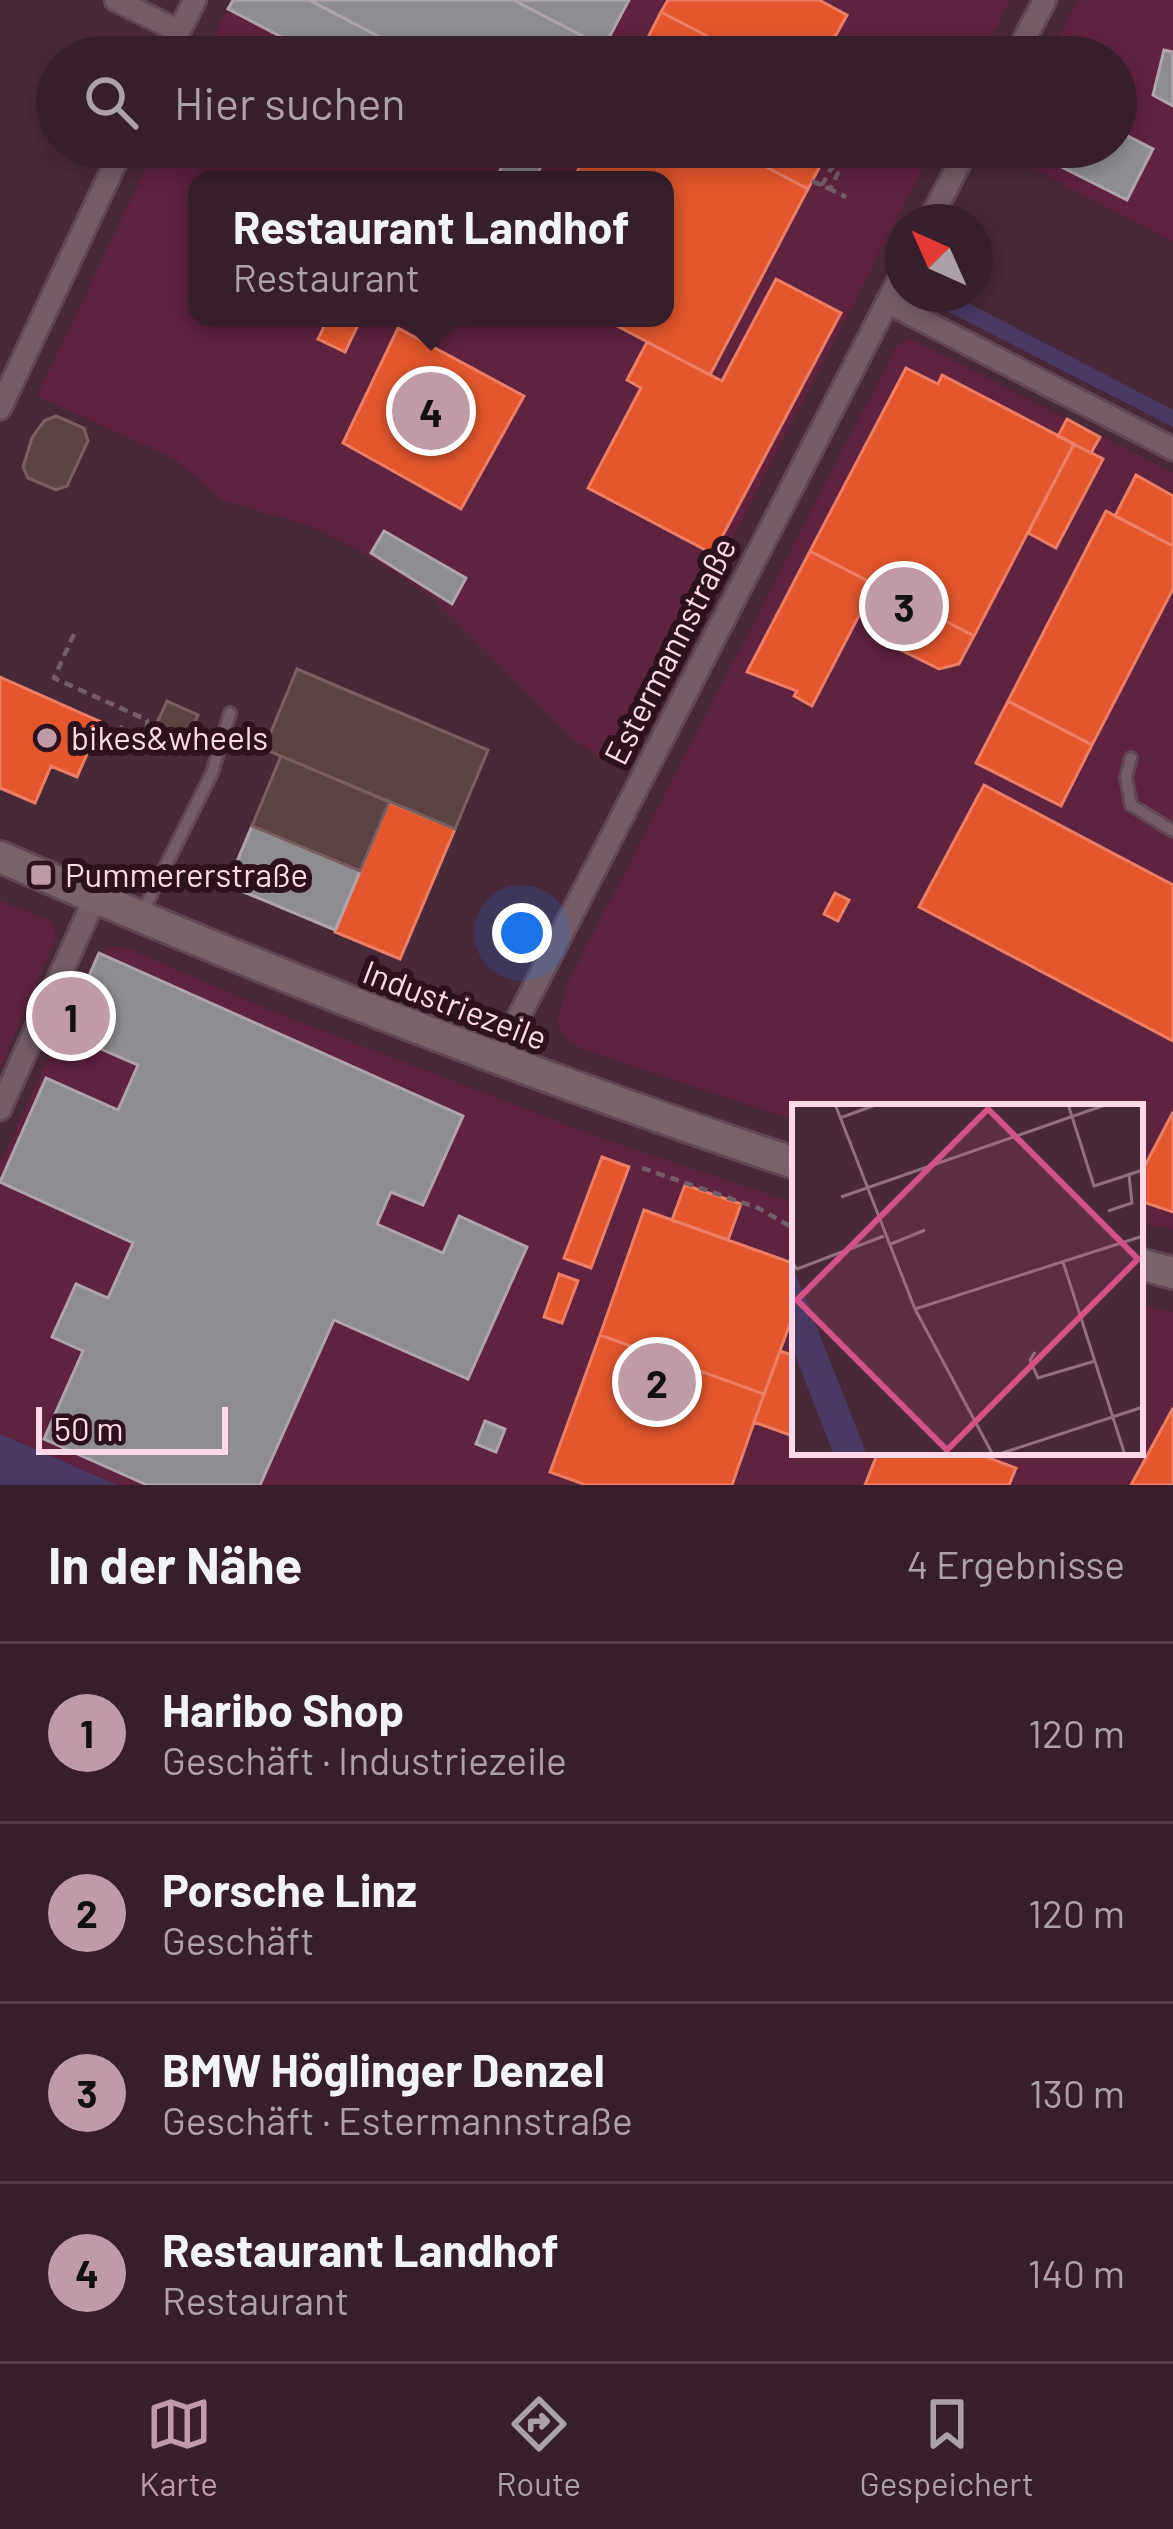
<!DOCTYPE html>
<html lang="de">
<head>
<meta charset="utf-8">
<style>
  :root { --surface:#361f2a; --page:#3d2732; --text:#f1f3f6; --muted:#aaa2a8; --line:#503d47; --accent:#bf9baa }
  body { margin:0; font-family:Barlow,sans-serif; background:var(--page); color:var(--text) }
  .compass { position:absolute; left:885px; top:204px; width:108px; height:108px; border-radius:50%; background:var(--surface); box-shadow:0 6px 18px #0003; rotate:315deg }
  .scale { position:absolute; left:36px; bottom:30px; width:192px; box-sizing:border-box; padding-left:12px; border:6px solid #ffd9e7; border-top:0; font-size:33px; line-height:42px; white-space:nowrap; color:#ffd9e7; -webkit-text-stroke:9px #2c121d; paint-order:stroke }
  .you { position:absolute; left:522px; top:933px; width:42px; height:42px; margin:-30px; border:9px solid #fff; border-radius:50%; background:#1a73e8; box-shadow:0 0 0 18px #1a73e833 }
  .badge { display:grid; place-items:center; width:78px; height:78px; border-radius:50%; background:var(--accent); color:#111; font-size:39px; font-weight:700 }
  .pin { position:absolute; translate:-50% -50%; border:6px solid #fff; box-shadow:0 3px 12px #0006 }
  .popup { position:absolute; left:188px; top:171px; width:486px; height:156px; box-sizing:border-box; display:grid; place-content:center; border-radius:24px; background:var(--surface); filter:drop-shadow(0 3px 9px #0005); font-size:39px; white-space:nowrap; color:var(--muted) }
  .popup b { font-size:45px; color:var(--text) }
  .popup::after { content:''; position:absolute; left:50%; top:100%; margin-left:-24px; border:24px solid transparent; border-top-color:var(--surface) }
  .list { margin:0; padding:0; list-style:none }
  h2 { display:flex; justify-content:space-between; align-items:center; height:156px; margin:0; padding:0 48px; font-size:51px }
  h2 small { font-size:39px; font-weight:400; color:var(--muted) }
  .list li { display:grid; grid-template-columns:78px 1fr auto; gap:36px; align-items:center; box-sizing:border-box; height:180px; padding:0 48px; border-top:3px solid var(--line) }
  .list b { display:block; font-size:45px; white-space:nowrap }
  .list p { margin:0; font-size:39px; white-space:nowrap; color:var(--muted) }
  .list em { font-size:39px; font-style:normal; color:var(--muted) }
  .icon { flex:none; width:66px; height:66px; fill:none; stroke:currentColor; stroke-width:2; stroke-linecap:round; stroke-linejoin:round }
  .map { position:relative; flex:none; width:1173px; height:1485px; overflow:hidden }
  .search { position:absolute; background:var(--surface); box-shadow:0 6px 18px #0003; left:36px; right:36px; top:36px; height:132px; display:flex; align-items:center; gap:30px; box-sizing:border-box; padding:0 42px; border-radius:66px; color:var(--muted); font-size:45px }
  .sheet { height:876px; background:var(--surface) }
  nav { display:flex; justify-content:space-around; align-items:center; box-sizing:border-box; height:168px; border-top:3px solid var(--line); background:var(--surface); font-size:33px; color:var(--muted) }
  nav a { display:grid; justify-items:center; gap:6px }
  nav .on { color:var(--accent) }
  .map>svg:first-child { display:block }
  .built { fill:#5f223f; fill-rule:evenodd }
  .green { fill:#493a64 }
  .shops { fill:#e4572e; stroke:#ec7e66; stroke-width:3; fill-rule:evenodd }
  .industry { fill:#8d8d92; stroke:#afa4ac; stroke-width:3 }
  .building { fill:#5c4343; stroke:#795f5f; stroke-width:3 }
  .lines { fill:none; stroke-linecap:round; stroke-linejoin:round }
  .service-casing { stroke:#614653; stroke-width:16 }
  .minor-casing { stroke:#614653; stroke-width:27 }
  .secondary-casing { stroke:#614653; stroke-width:36 }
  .path { stroke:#735d67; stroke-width:4.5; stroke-dasharray:9 6; stroke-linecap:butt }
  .service { stroke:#745d67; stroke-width:10 }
  .minor { stroke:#745d67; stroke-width:21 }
  .secondary { stroke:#786468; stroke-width:30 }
  .poi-dot { fill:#bf9baa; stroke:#2c121d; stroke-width:4.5 }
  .labels { text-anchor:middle; stroke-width:12; stroke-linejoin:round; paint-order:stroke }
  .street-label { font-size:33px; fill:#ffd9e7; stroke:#2c121d }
  .poi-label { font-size:33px; fill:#ffd9e7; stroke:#2c121d; text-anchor:start }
  .inset-road { fill:none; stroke:#916f7e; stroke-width:3 }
  .view { fill:#d45285; fill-opacity:0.15; stroke:#d45285; stroke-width:6 }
  .inset-edge { fill:none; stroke:#ffd9e7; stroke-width:6 }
</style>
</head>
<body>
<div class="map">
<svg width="1173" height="1485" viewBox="0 0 1173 1485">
  <rect width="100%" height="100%" fill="#482938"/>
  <!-- built -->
  <path class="built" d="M232 0H1010L981 57H203Z
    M1077 0H1173V242L999 151 1001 147H1116V57H1048Z
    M156 147H934L615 767 573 739 431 596 369 556 310 526 222 500 175 459 37 396ZM197 180H665V318H197Z
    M909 338 1173 473V1230L1140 1222V1107H795V1121L582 1049 564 1036 557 1022 568 982 896 347Z
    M0 901 52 921 56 937 0 1069Z
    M110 947 128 948 269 1010 604 1139 795 1203V1452H1140V1303L1173 1312V1485H117L0 1434V1164L95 956Z"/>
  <!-- green -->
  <path class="green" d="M929 294H951L1173 410V427L937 306Z
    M0 1434 117 1485H0Z"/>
  <!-- shops -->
  <path class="shops" d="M668 0H819L847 15 824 57H747L661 12Z
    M661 12 747 57H638Z
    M590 147H728L808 189 710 375 602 318H665V180H573Z
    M728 147H830L808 189Z
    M776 279 841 313 713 554 588 488 641 388 627 380 647 342 722 381Z
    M328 318 358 325 345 352 318 339Z
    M398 328 524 396 461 509 343 443ZM425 373 467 395 437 450 396 429Z
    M906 368 938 384 942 375 1074 444 974 636 810 551Z
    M1067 419 1100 437 1091 453 1058 436Z
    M1074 444 1103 459 1056 548 1028 533Z
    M1136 475 1173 496V546L1115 516Z
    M1106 511 1173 546V589L1092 745 1008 701Z
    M810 551 875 585 812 706 794 696 797 691 747 672Z
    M875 585 922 609 904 645 898 642 913 612 872 591Z
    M922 609 974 636 959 664 939 669 901 650Z
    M0 677 101 722 77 777 51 766 35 803 0 788Z
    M1008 701 1092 745 1061 806 976 763Z
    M984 785 1173 885V1041L919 907Z
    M389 802 455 829 400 959 335 932Z
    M835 893 849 900 838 921 824 914Z
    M1173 1112V1212L1140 1201V1175Z
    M602 1157 629 1167 591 1268 564 1258Z
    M685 1185 741 1204 728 1240 672 1220Z
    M644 1210 795 1264V1310L764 1394 600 1335Z
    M559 1274 578 1281 562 1323 544 1317Z
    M600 1335 764 1394 732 1485H586L550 1472Z
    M780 1351 795 1356V1420L790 1435 754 1422Z
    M1173 1408V1485H1131Z
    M878 1452H973L1016 1468 1009 1485H865Z"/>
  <!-- industry -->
  <path class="industry" d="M233 0H309L418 57H320L228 9Z
    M309 0H513L604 47 599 57H418Z
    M513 0H629L604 47Z
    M1164 50 1173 52V106L1153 95Z
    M1116 130 1153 149 1127 200 1022 147H1116Z
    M491 147H551L534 180H495L508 156Z
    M384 531 466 578 452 604 371 553Z
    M252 826 360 871 335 930 227 885Z
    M99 953 463 1116 423 1205 391 1192 377 1224 443 1253 459 1216 527 1247 468 1379 334 1320 260 1485H147L44 1439 83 1351 52 1337 76 1284 108 1298 133 1243 0 1182 46 1078 118 1110 138 1065 64 1033Z
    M485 1421 505 1429 496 1452 476 1444Z"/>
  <!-- building -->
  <path class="building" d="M56 416 84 428 88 441 67 486 56 490 28 478 23 467 32 438 44 421Z
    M297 669 488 750 455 829 264 749Z
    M167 701 198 715 188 739 156 725Z
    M281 756 389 802 360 871 252 826Z"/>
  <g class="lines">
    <defs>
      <path id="service" d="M1131 758 1126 777 1131 805 1173 831
        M141 915 212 773 230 713"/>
      <path id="minor" d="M116 0 178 31
        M166 57 195 0
        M1015 57 1045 0
        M929 222 968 147
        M887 302 1173 449
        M0 408 123 147
        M496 1061 903 272
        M0 1109 95 898"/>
      <path id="secondary" d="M0 857C262 970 524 1074 795 1163
        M1140 1264 1173 1273"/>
    </defs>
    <!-- service casing -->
    <use href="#service" class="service-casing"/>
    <!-- minor casing -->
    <use href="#minor" class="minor-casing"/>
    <!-- secondary casing -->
    <use href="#secondary" class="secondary-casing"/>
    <!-- path -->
    <path class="path" d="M812 181 830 189 839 171 832 167 822 185 846 197
      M74 634 54 678 147 720V728L133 734 114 724
      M642 1168 758 1208 795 1229"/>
    <!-- service -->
    <use href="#service" class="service"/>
    <!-- minor -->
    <use href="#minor" class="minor"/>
    <!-- secondary -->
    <use href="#secondary" class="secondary"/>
  </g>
  <!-- markers -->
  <g class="poi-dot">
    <circle cx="47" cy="738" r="12"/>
    <rect x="29" y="863" width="24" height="24" rx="6"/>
  </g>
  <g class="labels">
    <!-- street labels -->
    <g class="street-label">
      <text transform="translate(670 651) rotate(-63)" y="12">Estermannstraße</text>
      <text transform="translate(455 1005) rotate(21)" y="12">Industriezeile</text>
    </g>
    <!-- poi labels -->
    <g class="poi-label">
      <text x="71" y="750">bikes&amp;wheels</text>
      <text x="65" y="887">Pummererstraße</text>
    </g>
  </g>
  <!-- overview -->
  <g transform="translate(792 1104)">
    <rect width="351" height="351" fill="#482938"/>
    <path d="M1 163 75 351H42L0 243Z" fill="#493a64"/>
    <path class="inset-road" d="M43 0 123 205 201 351M276 0 302 82 351 66M48 14 86 0M49 93 316 0M316 107 340 99 337 71M99 140 133 126M271 158 333 351M0 159 5 165 92 132M123 205 351 132M243 248 238 256 246 274 303 257M204 351 351 303"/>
    <path class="view" d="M196 5 346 155 155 346 5 196Z"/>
    <rect width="351" height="351" class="inset-edge"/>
  </g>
</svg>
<svg class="compass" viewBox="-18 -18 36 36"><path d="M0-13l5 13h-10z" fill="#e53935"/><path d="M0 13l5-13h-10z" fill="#aaa2a8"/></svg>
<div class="scale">50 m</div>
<div class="you"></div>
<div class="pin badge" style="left:71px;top:1016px">1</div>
<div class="pin badge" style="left:657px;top:1382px">2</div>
<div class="pin badge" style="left:904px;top:606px">3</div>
<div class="pin badge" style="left:431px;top:411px">4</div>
<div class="popup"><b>Restaurant Landhof</b>Restaurant</div>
<div class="search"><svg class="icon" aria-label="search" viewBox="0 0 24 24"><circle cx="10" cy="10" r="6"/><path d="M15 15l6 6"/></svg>Hier suchen</div>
</div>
<section class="sheet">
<h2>In der Nähe<small>4 Ergebnisse</small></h2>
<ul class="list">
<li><span class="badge">1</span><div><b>Haribo Shop</b><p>Geschäft · Industriezeile</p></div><em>120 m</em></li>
<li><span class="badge">2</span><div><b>Porsche Linz</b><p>Geschäft</p></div><em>120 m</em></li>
<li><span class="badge">3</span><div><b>BMW Höglinger Denzel</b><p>Geschäft · Estermannstraße</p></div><em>130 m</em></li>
<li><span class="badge">4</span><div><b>Restaurant Landhof</b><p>Restaurant</p></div><em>140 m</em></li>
</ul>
</section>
<nav>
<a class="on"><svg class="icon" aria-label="map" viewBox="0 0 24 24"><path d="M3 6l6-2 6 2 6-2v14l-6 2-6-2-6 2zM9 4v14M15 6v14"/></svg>Karte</a>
<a><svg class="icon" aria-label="directions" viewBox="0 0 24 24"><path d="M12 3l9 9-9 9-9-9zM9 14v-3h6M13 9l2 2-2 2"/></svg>Route</a>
<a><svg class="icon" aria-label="saved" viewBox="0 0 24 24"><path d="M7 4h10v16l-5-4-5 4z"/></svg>Gespeichert</a>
</nav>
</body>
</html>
